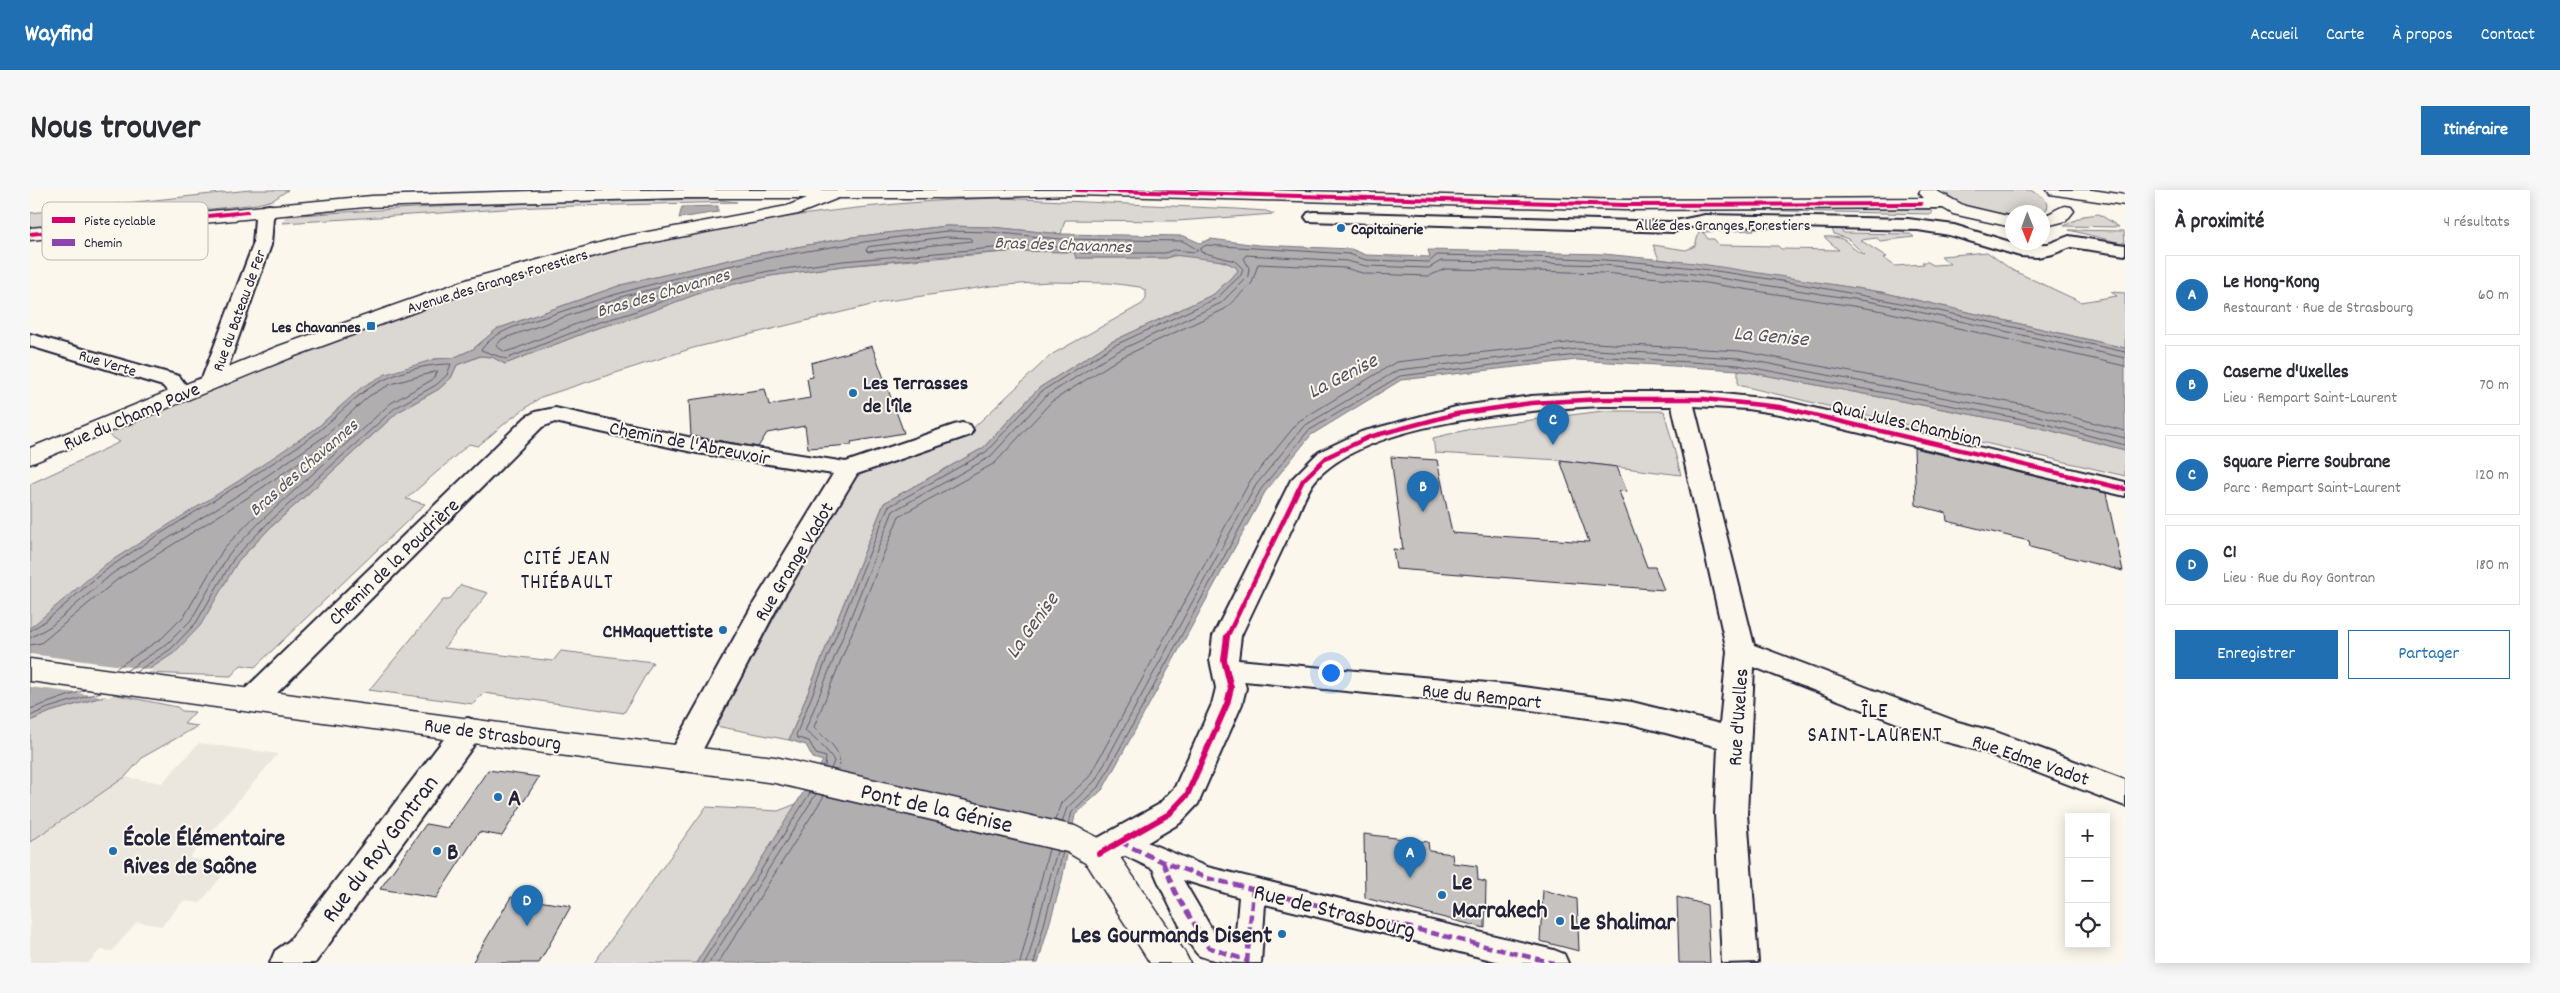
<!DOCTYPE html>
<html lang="fr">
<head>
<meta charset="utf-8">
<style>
  :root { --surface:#fff; --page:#f7f7f7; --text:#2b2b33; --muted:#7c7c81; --line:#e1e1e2; --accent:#1f6fb2 }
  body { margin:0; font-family:Dekko,sans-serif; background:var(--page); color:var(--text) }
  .controls { position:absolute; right:15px; bottom:15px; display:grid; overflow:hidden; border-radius:0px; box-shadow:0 2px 12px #0003 }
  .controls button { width:45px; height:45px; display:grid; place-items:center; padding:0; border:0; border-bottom:1px solid var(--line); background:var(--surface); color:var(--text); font:25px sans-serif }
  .compass { position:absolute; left:1975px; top:15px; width:45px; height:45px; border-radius:50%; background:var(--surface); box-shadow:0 2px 12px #0003; rotate:179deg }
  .you { position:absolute; left:1300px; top:482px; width:18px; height:18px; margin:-12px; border:4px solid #fff; border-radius:50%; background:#1a73e8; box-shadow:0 0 0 8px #1a73e833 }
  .badge { display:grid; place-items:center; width:32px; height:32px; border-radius:50%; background:var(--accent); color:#fff; font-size:16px; font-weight:700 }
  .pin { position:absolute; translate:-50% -41px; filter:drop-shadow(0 1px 2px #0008) }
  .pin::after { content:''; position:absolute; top:26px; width:18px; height:15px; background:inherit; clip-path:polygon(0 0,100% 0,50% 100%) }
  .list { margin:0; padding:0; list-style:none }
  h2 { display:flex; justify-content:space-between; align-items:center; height:65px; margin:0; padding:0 20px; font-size:21px }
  h2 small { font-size:16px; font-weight:400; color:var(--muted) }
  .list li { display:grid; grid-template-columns:32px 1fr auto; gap:15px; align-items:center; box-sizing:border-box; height:80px; margin:0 10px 10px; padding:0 10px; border:1px solid var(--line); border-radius:0px }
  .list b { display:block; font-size:19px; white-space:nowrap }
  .list p { margin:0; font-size:16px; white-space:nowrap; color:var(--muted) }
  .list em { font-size:16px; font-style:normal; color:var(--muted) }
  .actions { display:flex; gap:10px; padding:15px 20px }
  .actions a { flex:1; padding:11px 0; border:1px solid var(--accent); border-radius:0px; text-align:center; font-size:18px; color:var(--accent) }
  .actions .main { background:var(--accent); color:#fff }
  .icon { flex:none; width:28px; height:28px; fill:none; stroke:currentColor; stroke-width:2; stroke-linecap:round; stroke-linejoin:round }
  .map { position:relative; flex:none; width:2095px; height:773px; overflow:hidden; border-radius:0px }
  header { display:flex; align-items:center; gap:30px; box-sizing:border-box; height:70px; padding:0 25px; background:var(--accent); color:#fff }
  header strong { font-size:24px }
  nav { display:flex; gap:28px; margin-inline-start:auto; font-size:18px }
  .intro { display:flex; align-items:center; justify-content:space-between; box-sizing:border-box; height:120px; padding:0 30px }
  h1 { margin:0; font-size:35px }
  .button { padding:12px 22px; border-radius:0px; background:var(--accent); color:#fff; font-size:18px; font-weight:700 }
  main { display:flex; gap:30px; padding:0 30px }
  aside { flex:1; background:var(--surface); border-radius:0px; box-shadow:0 2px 12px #0003 }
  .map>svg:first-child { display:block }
  .built { fill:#ebe7df }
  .green { fill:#dbd8d3; stroke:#7e7d87 }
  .water { fill:#b1aeb0; stroke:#787681 }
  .pier { fill:#fbf7ec }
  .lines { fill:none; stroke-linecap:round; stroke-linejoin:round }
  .shore { stroke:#5b5a6a; stroke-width:1 }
  .building { fill:#c6c2c0; stroke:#22223b }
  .pedestrian-casing { stroke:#22223b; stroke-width:4 }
  .minor-casing { stroke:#22223b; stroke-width:4 }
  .tertiary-casing { stroke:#22223b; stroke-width:3 }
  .secondary-casing { stroke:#22223b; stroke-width:3 }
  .primary-casing { stroke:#22223b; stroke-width:3 }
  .pedestrian { fill:#fbf7ec; fill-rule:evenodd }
  .minor { fill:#fbf7ec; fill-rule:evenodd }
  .tertiary { fill:#fbf7ec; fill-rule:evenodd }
  .secondary { fill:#fbf7ec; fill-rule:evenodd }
  .primary { fill:#fbf7ec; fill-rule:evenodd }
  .quiet { stroke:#8e44ad; stroke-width:4.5; stroke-dasharray:9 4.5; stroke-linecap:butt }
  .cycleway-far2-casing { stroke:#fbf7ec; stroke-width:6 }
  .cycleway-far1-casing { stroke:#fbf7ec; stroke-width:8 }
  .cycleway-casing { stroke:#fbf7ec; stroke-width:9 }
  .cycleway-far2 { stroke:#d6006c; stroke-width:4 }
  .cycleway-far1 { stroke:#d6006c; stroke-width:4.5 }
  .cycleway { stroke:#d6006c; stroke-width:6 }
  .poi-dot { fill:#1f6fb2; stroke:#fbf7ec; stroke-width:2 }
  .labels { text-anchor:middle; stroke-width:4; stroke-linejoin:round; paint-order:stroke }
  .far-street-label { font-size:16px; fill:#22223b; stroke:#fbf7ec }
  .far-poi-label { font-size:16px; font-weight:bold; fill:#22223b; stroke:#fbf7ec; text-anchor:start }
  .far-water-label { font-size:18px; font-style:italic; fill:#545364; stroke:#fbf7ec }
  .poi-label { font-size:20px; font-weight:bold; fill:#22223b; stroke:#fbf7ec; text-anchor:start }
  .street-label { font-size:20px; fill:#22223b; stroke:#fbf7ec }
  .water-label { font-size:21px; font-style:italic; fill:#545364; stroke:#fbf7ec }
  .neighbourhood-label { font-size:21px; letter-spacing:1px; fill:#22223b; stroke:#fbf7ec }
  .near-poi-label { font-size:24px; font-weight:bold; fill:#22223b; stroke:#fbf7ec; text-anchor:start }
  .near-street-label { font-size:24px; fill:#22223b; stroke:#fbf7ec }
  .key { fill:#fbf7ec; stroke:#bab7b7; stroke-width:1 }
  .key-label { font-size:14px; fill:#22223b }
</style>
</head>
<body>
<header>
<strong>Wayfind</strong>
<nav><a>Accueil</a><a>Carte</a><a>À propos</a><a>Contact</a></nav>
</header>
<div class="intro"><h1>Nous trouver</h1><a class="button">Itinéraire</a></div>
<main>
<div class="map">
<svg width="2095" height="773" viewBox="0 0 2095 773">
  <rect width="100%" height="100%" fill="#fbf7ec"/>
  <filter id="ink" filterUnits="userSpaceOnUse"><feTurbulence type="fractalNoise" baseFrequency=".02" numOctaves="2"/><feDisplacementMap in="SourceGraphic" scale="10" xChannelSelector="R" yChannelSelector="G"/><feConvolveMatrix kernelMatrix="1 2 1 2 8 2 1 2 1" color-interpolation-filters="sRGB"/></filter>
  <g filter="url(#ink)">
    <!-- built -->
    <path class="built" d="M169 553 248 564 159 668 201 675 170 713 153 711 132 736 107 732 82 761 70 760 58 773H0V652L95 587 132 593Z"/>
    <!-- green -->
    <path class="green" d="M220 0H258L243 10 227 14 0 39V23Z
      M1913 0H2000L2013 7 2018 14 2017 19 2012 22H1982V25C1960 22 1929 19 1913 0Z
      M969 8 1206 19 1236 21 1244 24 1147 31 1035 30 1031 44 961 37 916 36 823 47 716 66 591 95 467 139 443 159 423 168 405 169 313 214 288 237 0 438V294L90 252 76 243 74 239C149 210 225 181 301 152 350 133 399 113 450 97 618 46 793 13 969 8Z
      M679 9 707 12 506 17 253 33 257 26C398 15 538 12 679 9Z
      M1664 18 1899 19 1902 22V24L1706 20 1661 21Z
      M2069 24 2089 37 2034 36 2053 26Z
      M1718 33 1724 40 1673 42 1678 49H1684L1689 55 1748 56 1751 59 1809 60 1794 47C1821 45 1816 58 1835 65L1818 49 1804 44 1800 35H1805L1814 43 1880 44 1884 47 1850 51 1847 48 1830 50 1857 67 1853 68 1865 76 1894 74 1892 72H1898L1903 75 1920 74 1911 66 1957 62 1982 80 2051 112 2087 106 2081 102 2095 103V158L1851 102 1629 69 1623 55 1656 60 1665 56 1670 39 1655 35Z
      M2039 40 2094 41 2095 54Z
      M988 61 1044 62 1046 68H1137C1152 61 1191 69 1207 77L1208 81 1184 104 1081 152 1009 198 953 258 854 313 759 550 686 536 811 304 825 286 842 275 940 241 1021 165 1112 114 1116 109V101L1110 97 1079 93 1019 92 961 96 858 111 663 158 511 207 479 230 448 256 439 254 376 309 395 314 225 477 211 475 201 486 113 483 144 463 190 400 208 371 240 338 368 222 409 199 421 188 427 175 451 166 462 167 475 174 567 138 600 129 678 100 740 86 813 76Z
      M1708 180 2007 237 2095 260V286L1708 195Z
      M1573 221H1634L1651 285 1530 270 1405 263 1403 248 1453 236Z
      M431 395 458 403 414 458 523 471 531 461 623 472 594 523 454 503 443 514 339 500 413 410H419Z
      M82 504 147 517 152 521 165 522 154 534 168 536 113 567 95 587 0 652V531L20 522Z
      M773 604 666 773H564L676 617 748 621 766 614Z"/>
    <!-- water -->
    <path class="water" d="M688 16V22L649 28 652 17Z
      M916 36 961 37 1031 44 1154 46 1170 53 1181 49 1228 55 1321 59 1336 65 1400 67 1398 60 1574 64 1665 73 1851 102 2095 158V260L2007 237 1708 180 1547 170 1371 190 1281 245 1235 302 1073 599 1045 625 1032 690 1008 773H666L793 571 783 568 776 555 759 550 854 313 953 258 1009 198 1081 152 1184 104 1208 81 1206 77 1193 71 1143 65 1137 68H1046L1044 62 988 61 903 67 813 76 740 86 678 100 600 129 567 138 475 174 462 167 450 166 427 175 421 188 409 199 368 222 240 338 208 371 170 436 144 463 82 504 20 522 0 531V438L76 374 210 290 288 237 332 197 356 184 405 169 423 168 443 159 467 139 591 95 716 66 823 47Z"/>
    <!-- pier -->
    <path class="pier" d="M0 464 123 480 79 507 0 497Z"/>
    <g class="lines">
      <!-- shore -->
      <path class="shore" d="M917 41 960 42 1030 49 1153 51 1168 60 1166 62 1143 60 1135 63H1051L1043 57 987 56 813 71 739 81 676 95 598 124 566 133 476 169 451 160C467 137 500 133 524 124 652 80 783 57 917 41Z
        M917 47 940 48 942 51 838 62 836 60 838 57Z
        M649 93 652 95 651 98 563 127 485 159 475 162 466 156 472 149 594 106Z
        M0 441C30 423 52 397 80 377 142 334 209 297 271 254 295 239 313 217 335 201 359 184 392 174 421 174L417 185 406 195 365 218 237 334 204 368 166 433 141 459 106 482
        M0 448 21 436 83 383 216 300 295 246 339 206 361 194 408 181 402 190 361 213 233 329 199 364 161 430 137 454 96 481
        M0 455 11 453 88 389 220 306 297 253H301V257L227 324 194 358 155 425 132 448 85 479
        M0 519 55 500
        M0 526 18 518 71 502
        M795 577 796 567 786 564 779 551 768 548 766 545 858 317 956 262 1012 201 1083 156 1187 108 1211 85 1213 79 1205 71 1171 62 1170 59 1176 55 1319 64 1336 70 1399 72 1407 65C1493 67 1579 67 1664 78 1810 97 1952 130 2095 162
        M801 579 804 571C800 562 783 547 775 541L863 321 960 267 1016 206 1086 162 1191 113 1218 86 1219 78 1214 68 1216 65 1317 71 1336 76 1399 78 1411 71 1470 72 1574 75 1664 84 1849 113 2095 168
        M809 580C814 559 796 551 784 537L869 326 965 273 1021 212 1090 168 1195 119 1222 93 1228 74 1315 78 1336 84 1399 86 1415 79 1470 80 1573 83 1663 91 1848 120 2095 176
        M1025 630 1031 613 1059 587 1220 291 1269 231 1366 172 1546 152 1710 161 2010 218 2095 241
        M1032 632 1037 618 1065 591 1226 295 1274 236 1368 180 1547 159 1709 168 2009 226 2095 248
        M1039 633 1042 622 1070 595 1231 299 1278 241 1370 186 1547 165 1708 175 2008 232 2095 255
        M672 773 780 603
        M679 773 786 604
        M688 773 794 606
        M990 773 1019 659
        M997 773 1027 661
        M1004 773 1033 662"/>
    </g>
    <!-- building -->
    <path class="building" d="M842 156 874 243 821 252 822 255 778 258 775 236 737 243 728 257 661 246 659 210 735 199 739 215 780 208 777 188 783 187 781 173Z
      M1884 258 2076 303 2093 381 2000 357 1999 351 1917 331 1916 323 1886 315Z
      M1361 267 1407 270 1422 343 1559 352 1530 270 1587 277 1597 302 1589 301 1617 377H1625L1634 400 1366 379 1363 359 1373 360Z
      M458 580 509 587 472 646 449 642 406 708 350 699 396 634 418 638Z
      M1334 644 1398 652 1399 661 1422 664 1423 673 1447 676 1448 690 1456 692 1455 738 1335 708Z
      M1513 700 1547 709 1549 761 1510 751Z
      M481 707 541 716 509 773H442Z
      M1647 707 1677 715 1680 773H1649Z"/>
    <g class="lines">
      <defs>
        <path id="pedestrian" d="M1090 641 1177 677 1524 760 1534 764 1538 773H1474L1235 714 1231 773C1211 773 1188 773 1170 766 1160 761 1129 694 1123 679L1081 659 1077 652 1081 645ZM1153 690 1209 707 1205 754 1187 748Z"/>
        <path id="minor" d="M239 15 245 16 248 20 243 28 241 55 193 191 190 196 182 197 174 196 171 191 223 55 225 28 233 16Z
          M1284 22 1640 32 1675 25 1878 29 1924 35 1990 55 2018 54 2039 46 2095 55V65L2041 57 2023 64 2007 67 1990 66 1919 45 1888 40 1675 35 1655 38 1643 42 1278 31 1275 27 1278 23Z
          M0 144 149 186 162 203 159 208C145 211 141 205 133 196L0 156Z
          M1571 202H1674L1750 210 2095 292V306L1750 224 1717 219 1664 216 1724 455 1928 532 1966 542 2095 590V616L1951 561 1913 551 1724 477 1717 624 1728 772 1692 773 1685 624 1688 557 1602 534 1479 517 1214 491 1216 498 1212 514 1168 614 1150 633 1081 674 1069 678 1057 674 1052 664 1057 654 1128 615 1145 597 1182 514 1186 498 1180 470 1183 446 1261 290 1289 262 1331 242 1426 217 1501 206ZM1571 216H1642L1697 461 1690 534 1602 512 1479 495 1208 470 1211 446C1228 409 1246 373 1263 336 1269 323 1275 304 1284 292 1334 231 1496 220 1571 216Z
          M525 218 667 249 816 272 924 235 932 233 940 235 943 240 940 245 827 284 748 416 663 578 652 581 641 578 637 569 722 416 803 284 667 263 525 232 512 237 232 518 222 521 212 518 207 510 212 502 496 227 505 222Z
          M438 528 449 532 453 540 449 548 285 773H240L245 761 259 751 427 532Z"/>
        <path id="tertiary" d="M797 0H812L814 3 811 7 768 24 593 58 453 97 265 166 0 274V258L249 156 439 89 591 47 757 16Z"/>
        <path id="secondary" d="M0 469 514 539 745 567 1045 636 1081 654 1154 761 1160 773H1120L1057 674 1037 662 745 593 514 563 0 491Z"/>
        <path id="primary" d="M1239 0 1595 10 1894 8 1889 3 1891 0H1905L1935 16 1982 27V37L1923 24 1913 18 1595 20 1047 5 916 8H652L335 17 0 50V38L342 6 534 0Z
          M2017 0H2062L2095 5V15L2026 5 2020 4Z
          M2035 16 2041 17 2044 21 2036 31 2012 37V26C2022 24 2026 18 2035 16Z"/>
      </defs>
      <!-- pedestrian casing -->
      <use href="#pedestrian" class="pedestrian-casing"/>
      <!-- minor casing -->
      <use href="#minor" class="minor-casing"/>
      <!-- tertiary casing -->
      <use href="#tertiary" class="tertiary-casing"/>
      <!-- secondary casing -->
      <use href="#secondary" class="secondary-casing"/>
      <!-- primary casing -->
      <use href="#primary" class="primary-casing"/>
      <!-- pedestrian -->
      <use href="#pedestrian" class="pedestrian"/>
      <!-- minor -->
      <use href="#minor" class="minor"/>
      <!-- tertiary -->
      <use href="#tertiary" class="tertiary"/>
      <!-- secondary -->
      <use href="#secondary" class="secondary"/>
      <!-- primary -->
      <use href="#primary" class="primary"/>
      <!-- quiet -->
      <path class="quiet" d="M1090 652 1133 672 1177 688 1524 773
        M1133 672 1145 702 1178 757 1218 771
        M1217 773 1223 700"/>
      <defs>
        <path id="cycleway-far2" d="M1047 0 1595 15 1891 14
          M0 44 217 22"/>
        <path id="cycleway-far1" d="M1197 447 1273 290 1297 267 1339 247 1426 224 1501 213 1571 209H1674L1750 217 2095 299"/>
        <path id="cycleway" d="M1069 664 1139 624 1157 605 1197 514 1201 498 1194 470 1197 446"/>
      </defs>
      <!-- cycleway-far2 casing -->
      <use href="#cycleway-far2" class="cycleway-far2-casing"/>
      <!-- cycleway-far1 casing -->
      <use href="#cycleway-far1" class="cycleway-far1-casing"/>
      <!-- cycleway casing -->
      <use href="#cycleway" class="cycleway-casing"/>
      <!-- cycleway-far2 -->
      <use href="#cycleway-far2" class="cycleway-far2"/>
      <!-- cycleway-far1 -->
      <use href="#cycleway-far1" class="cycleway-far1"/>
      <!-- cycleway -->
      <use href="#cycleway" class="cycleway"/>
    </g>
  </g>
  <!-- markers -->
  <g class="poi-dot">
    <circle cx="1311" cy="38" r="5"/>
    <rect x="336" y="131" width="10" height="10" rx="2.5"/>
    <circle cx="823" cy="203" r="5"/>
    <circle cx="693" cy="440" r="5"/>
    <circle cx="468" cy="607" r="5"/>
    <circle cx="83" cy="661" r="5"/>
    <circle cx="407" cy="661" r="5"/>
    <circle cx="1412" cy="705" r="5"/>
    <circle cx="1530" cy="731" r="5"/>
    <circle cx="1252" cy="744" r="5"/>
  </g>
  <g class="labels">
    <!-- far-street labels -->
    <g class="far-street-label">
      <text x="1693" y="40">Allée des Granges Forestiers</text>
      <text transform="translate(467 90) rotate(-17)" y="6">Avenue des Granges Forestiers</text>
      <text transform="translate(208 120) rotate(-70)" y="6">Rue du Bateau de Fer</text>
      <text transform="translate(78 172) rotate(17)" y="6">Rue Verte</text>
    </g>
    <!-- far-poi labels -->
    <g class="far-poi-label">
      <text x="1321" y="44">Capitainerie</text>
      <text x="331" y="142" text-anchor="end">Les Chavannes</text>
    </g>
    <!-- far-water labels -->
    <g class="far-water-label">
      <text transform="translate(1033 54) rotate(2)" y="6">Bras des Chavannes</text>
      <text transform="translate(633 102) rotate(-16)" y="6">Bras des Chavannes</text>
      <text transform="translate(273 277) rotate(-41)" y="6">Bras des Chavannes</text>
    </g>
    <!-- poi labels -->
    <g class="poi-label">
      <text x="833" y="199">Les Terrasses<tspan x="833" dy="23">de l'île</tspan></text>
      <text x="683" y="447" text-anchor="end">CHMaquettiste</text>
    </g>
    <!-- street labels -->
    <g class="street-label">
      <text transform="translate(101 225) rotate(-23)" y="7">Rue du Champ Pave</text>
      <text transform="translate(1877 232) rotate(13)" y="7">Quai Jules Chambion</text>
      <text transform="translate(660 252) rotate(11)" y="7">Chemin de l'Abreuvoir</text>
      <text transform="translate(363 371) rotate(-44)" y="7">Chemin de la Poudrière</text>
      <text transform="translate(763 371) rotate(-59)" y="7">Rue Grange Vadot</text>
      <text transform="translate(1452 505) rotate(6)" y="7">Rue du Rempart</text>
      <text transform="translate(1707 527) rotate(-86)" y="7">Rue d'Uxelles</text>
      <text transform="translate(463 543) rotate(8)" y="7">Rue de Strasbourg</text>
      <text transform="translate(2001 569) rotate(19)" y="7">Rue Edme Vadot</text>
    </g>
    <!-- water labels -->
    <g class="water-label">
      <text transform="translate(1741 145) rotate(5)" y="7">La Genise</text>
      <text transform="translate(1312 185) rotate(-27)" y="7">La Genise</text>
      <text transform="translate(1001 435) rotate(-54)" y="7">La Genise</text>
    </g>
    <!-- neighbourhood labels -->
    <g class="neighbourhood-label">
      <text x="537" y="374">CITÉ JEAN<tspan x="537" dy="24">THIÉBAULT</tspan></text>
      <text x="1845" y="527">ÎLE<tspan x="1845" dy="24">SAINT-LAURENT</tspan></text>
    </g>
    <!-- near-poi labels -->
    <g class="near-poi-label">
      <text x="478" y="615">A</text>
      <text x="93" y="655">École Élémentaire<tspan x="93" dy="28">Rives de Saône</tspan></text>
      <text x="417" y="669">B</text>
      <text x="1422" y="699">Le<tspan x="1422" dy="28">Marrakech</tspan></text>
      <text x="1540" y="739">Le Shalimar</text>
      <text x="1242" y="752" text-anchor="end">Les Gourmands Disent</text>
    </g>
    <!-- near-street labels -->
    <g class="near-street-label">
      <text transform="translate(907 617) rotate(13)" y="8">Pont de la Génise</text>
      <text transform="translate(349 658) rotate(-53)" y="8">Rue du Roy Gontran</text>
      <text transform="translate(1305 720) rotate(14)" y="8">Rue de Strasbourg</text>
    </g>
  </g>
  <!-- legend -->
  <rect x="12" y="12" width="166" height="58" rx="8" class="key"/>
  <rect x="22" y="27" width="23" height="6" fill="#d6006c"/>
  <rect x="22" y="49" width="23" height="7" fill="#8e44ad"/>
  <g class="key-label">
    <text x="54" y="35">Piste cyclable</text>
    <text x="54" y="57">Chemin</text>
  </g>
</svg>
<div class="controls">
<button>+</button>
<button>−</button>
<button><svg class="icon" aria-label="locate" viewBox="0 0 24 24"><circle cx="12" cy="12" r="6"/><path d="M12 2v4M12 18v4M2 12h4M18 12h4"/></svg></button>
</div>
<svg class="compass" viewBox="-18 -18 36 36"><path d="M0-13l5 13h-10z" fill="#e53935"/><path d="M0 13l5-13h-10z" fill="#7c7c81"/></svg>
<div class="you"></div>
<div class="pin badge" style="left:1380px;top:688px">A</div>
<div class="pin badge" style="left:1393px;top:322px">B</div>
<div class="pin badge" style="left:1523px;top:255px">C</div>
<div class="pin badge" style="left:497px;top:736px">D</div>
</div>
<aside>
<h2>À proximité<small>4 résultats</small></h2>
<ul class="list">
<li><span class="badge">A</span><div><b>Le Hong-Kong</b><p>Restaurant · Rue de Strasbourg</p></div><em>60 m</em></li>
<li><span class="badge">B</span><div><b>Caserne d'Uxelles</b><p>Lieu · Rempart Saint-Laurent</p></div><em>70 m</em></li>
<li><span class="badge">C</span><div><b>Square Pierre Soubrane</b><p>Parc · Rempart Saint-Laurent</p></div><em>120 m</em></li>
<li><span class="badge">D</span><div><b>C1</b><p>Lieu · Rue du Roy Gontran</p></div><em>180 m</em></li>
</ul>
<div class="actions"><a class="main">Enregistrer</a><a>Partager</a></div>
</aside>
</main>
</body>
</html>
